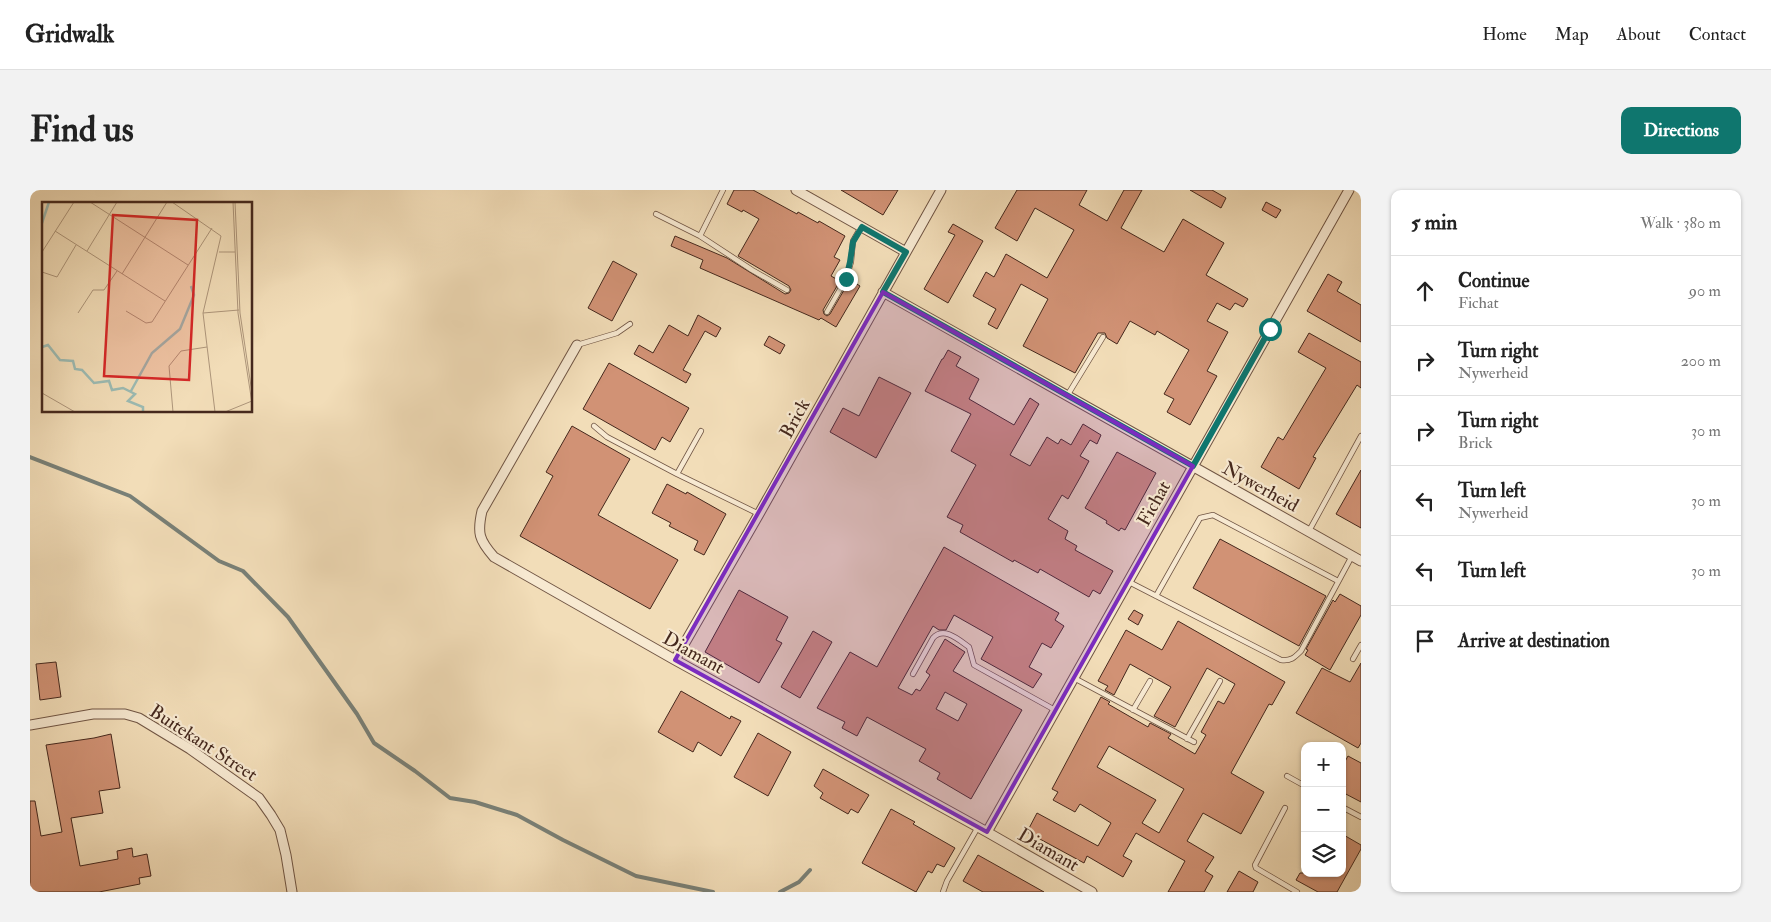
<!DOCTYPE html>
<html lang="en">
<head>
<meta charset="utf-8">
<style>
	:root { --surface:#fff; --page:#f2f2f2; --text:#222; --muted:#767676; --line:#e0e0e0; --accent:#0f766e }
	body { margin:0; font-family:"IM FELL Double Pica",serif; background:var(--page); color:var(--text) }
	.controls { position:absolute; right:15px; bottom:15px; display:grid; overflow:hidden; border-radius:10px; box-shadow:0 1px 4px #0004 }
	.controls button { width:45px; height:45px; display:grid; place-items:center; padding:0; border:0; border-bottom:1px solid var(--line); background:var(--surface); color:var(--text); font:25px sans-serif }
	.stop { position:absolute; width:15px; height:15px; margin:-11px; border:4px solid #0f766e; border-radius:50%; background:#fff }
	.stop.end { background:#0f766e; border-color:#fff; box-shadow:0 1px 5px #0008 }
	.list { margin:0; padding:0; list-style:none }
	h2 { display:flex; justify-content:space-between; align-items:center; height:65px; margin:0; padding:0 20px; font-size:21px }
	h2 small { font-size:16px; font-weight:400; color:var(--muted) }
	.list li { display:grid; grid-template-columns:32px 1fr auto; gap:15px; align-items:center; box-sizing:border-box; height:70px; padding:0 20px; border-top:1px solid var(--line) }
	.list b { display:block; font-size:19px; white-space:nowrap }
	.list p { margin:0; font-size:16px; white-space:nowrap; color:var(--muted) }
	.list em { font-size:16px; font-style:normal; color:var(--muted) }
	.icon { flex:none; width:28px; height:28px; fill:none; stroke:currentColor; stroke-width:2; stroke-linecap:round; stroke-linejoin:round }
	.map { position:relative; flex:none; width:1331px; height:702px; overflow:hidden; border-radius:10px }
	header { display:flex; align-items:center; gap:30px; box-sizing:border-box; height:70px; padding:0 25px; background:var(--surface); border-bottom:1px solid var(--line) }
	header strong { font-size:24px }
	nav { display:flex; gap:28px; margin-inline-start:auto; font-size:18px }
	.intro { display:flex; align-items:center; justify-content:space-between; box-sizing:border-box; height:120px; padding:0 30px }
	h1 { margin:0; font-size:35px }
	.button { padding:12px 22px; border-radius:10px; background:var(--accent); color:#fff; font-size:18px; font-weight:700 }
	main { display:flex; gap:30px; padding:0 30px }
	aside { flex:1; background:var(--surface); border-radius:10px; box-shadow:0 1px 4px #0004 }
	.map>svg:first-child { display:block }
	.lines { fill:none; stroke-linecap:round; stroke-linejoin:round }
	.stream { stroke:#798077; stroke-width:4 }
	.building { fill:#d19275; stroke:#45281d; fill-rule:evenodd }
	.service-casing { stroke:#705544; stroke-width:6 }
	.minor-casing { stroke:#705544; stroke-width:11 }
	.service { stroke:#f7e9d1; stroke-width:4.5 }
	.minor { stroke:#f7e9d1; stroke-width:9 }
	.route { stroke:#0f766e; stroke-width:6 }
	.marked { fill:#7b2cbf; fill-opacity:0.2; stroke:#7b2cbf; stroke-width:4; stroke-linejoin:round }
	.labels { text-anchor:middle; stroke-width:4.5; stroke-linejoin:round; paint-order:stroke }
	.street-label { font-size:19px; fill:#45281d; stroke:#f7e9d1 }
	.inset-river { fill:none; stroke:#9cbbb3; stroke-width:2.5 }
	.inset-road { fill:none; stroke:#ad957a; stroke-width:1 }
	.view { fill:#d62828; fill-opacity:0.15; stroke:#d62828; stroke-width:2.5 }
	.inset-edge { fill:none; stroke:#45281d; stroke-width:2.5 }
</style>
</head>
<body>
<header>
<strong>Gridwalk</strong>
<nav><a>Home</a><a>Map</a><a>About</a><a>Contact</a></nav>
</header>
<div class="intro"><h1>Find us</h1><a class="button">Directions</a></div>
<main>
<div class="map">
<svg width="1331" height="702" viewBox="0 0 1331 702">
	<rect width="100%" height="100%" fill="#f2ddb8"/>
	<filter id="stains"><feTurbulence type="fractalNoise" baseFrequency=".004" numOctaves="4"/><feColorMatrix values="0 0 0 0 .2 0 0 0 0 .09 0 0 0 0 .02 0 0 0 .5 -.17"/></filter>
	<radialGradient id="worn" r=".72"><stop offset=".6" stop-color="#630" stop-opacity="0"/><stop offset="1" stop-color="#630" stop-opacity=".3"/></radialGradient>
	<g class="lines">
		<path class="stream" d="M0,267L100,306L189,371L213,381L258,427L327,524L344,553L385,581L420,608L445,612L487,625L533,650L606,686L683,702
			M750,702L769,692L780,680"/>
	</g>
	<path class="building" d="M704,0H723L767,24L768,22L788,33L789,31L815,46L804,67L810,70L801,86L810,91L793,120L794,124L797,126L800,124L817,95L819,96L822,91L830,96L806,137L791,128L789,130L670,78L673,70L641,56L645,46L697,68L755,104L759,103L761,100L759,96L708,66L729,29L713,20L712,22L697,14Z
		M811,0H868L853,25Z
		M987,0H1057L1049,15L1077,31L1094,0H1112L1091,38L1134,62L1153,29L1194,53L1176,85L1218,109L1213,117L1205,113L1200,120L1187,113L1177,131L1198,142L1177,181L1187,186L1160,235L1137,222L1144,209L1134,204L1159,160L1127,141L1125,145L1100,131L1087,154L1077,148L1075,143H1068L1045,183L993,156L1018,109L991,94L967,139L958,134L966,119L943,106L956,82L964,87L976,64L1017,88L1044,40L1005,18L987,51L965,38Z
		M1160,0H1182L1196,8L1191,18Z
		M1236,12L1251,20L1246,28L1232,20Z
		M923,34L953,51L918,113L894,99L925,45L918,42Z
		M583,71L607,84L582,131L558,118Z
		M1298,84L1312,92L1307,101L1331,115V152L1277,121Z
		M668,125L691,138L686,147L675,141L653,180L661,184L656,193L604,164L609,155L623,163L639,135L658,146Z
		M1279,143L1331,172V198L1327,195L1283,267L1286,268L1269,299L1231,277L1248,247L1253,250L1296,178L1268,162Z
		M739,146L755,155L750,164L734,155Z
		M918,160L931,167L926,176L949,189L939,209L984,235L1000,208L1009,214L980,265L1000,276L1017,247L1028,254L1031,249L1041,255L1053,234L1071,245L1067,254L1060,250L1050,266L1059,271L1051,286L1038,309L1032,305L1018,329L1038,341L1035,349L1047,356L1045,360L1083,381L1070,404L1063,400L1059,407L1010,379L1008,383L984,370L983,372L930,342L933,335L917,327L946,275L921,261L941,224L895,201L912,169H913Z
		M579,173L659,218L640,252L632,247L625,260L553,219Z
		M849,187L881,203L846,268L800,242L813,218L829,226Z
		M542,236L600,269L568,325L648,370L620,419L490,346L523,286L516,282Z
		M1087,262L1126,283L1095,340L1091,338L1089,341L1076,333L1077,331L1055,318Z
		M1331,280V338L1306,324Z
		M637,294L656,304L657,302L696,324L674,365L664,360L668,351L639,336L641,333L622,323Z
		M1190,349L1296,406L1269,456L1163,398Z
		M914,357L1029,423L1025,430L1034,436L1021,458L1012,453L999,477L1012,484L1003,498L951,469L963,447L924,425L916,440H909L903,436L868,498L882,505L886,499L890,501L900,485L896,482L915,449L935,462L923,481L992,520L941,609L907,589L910,583L889,571L896,559L837,527L827,546L812,538L815,532L787,518L820,462L847,477ZM915,502L937,514L928,531L906,519Z
		M709,400L758,427L746,450L752,453L729,493L675,462Z
		M1310,404L1331,416V425L1300,480L1275,465L1278,460L1276,459L1303,410L1305,412Z
		M1104,420L1113,425L1108,435L1098,429Z
		M1148,431L1255,492L1242,515L1239,514L1201,583L1234,602L1211,644L1173,623L1157,651L1184,667L1175,681L1183,686L1174,702H1138L1155,671L1106,643L1093,666L1102,671L1093,687L1057,666L1054,673L997,642L1007,623L1068,656L1081,633L1050,614L1045,622L1023,610L1028,602L1022,599L1071,507L1080,512L1078,514L1118,537L1120,533L1141,544L1138,548L1165,564L1176,545L1171,542L1188,511L1194,514L1205,494L1177,478L1145,537L1124,526L1141,497L1100,474L1084,505L1075,500L1078,496L1068,491L1096,440L1132,460ZM1079,556L1154,599L1129,643L1112,633L1126,610L1067,577Z
		M783,441L802,452L770,508L751,497Z
		M26,472L31,507L10,510L6,474Z
		M1331,473V553L1328,558L1266,523L1292,478L1320,492Z
		M651,501L700,529L701,526L711,531L691,566L668,552L663,562L628,542Z
		M728,543L761,562L738,606L704,587Z
		M81,544L90,598L69,601L73,623L41,628L50,676L88,669L87,661L102,658L103,667L117,664L121,686L109,688L110,694L69,702H0V611H5L11,646L32,642L16,555L64,548Z
		M1318,566L1331,573V612L1312,602V577Z
		M793,579L839,605L828,623L821,619L818,624L790,608L793,603L784,596Z
		M861,619L885,632L883,634L925,658L914,677L907,674L902,683L898,681L886,702L832,673Z
		M1312,644L1331,655V659L1307,702H1288L1266,690L1270,683H1312Z
		M948,665L1014,702H953L933,691Z
		M1209,681L1228,692L1223,702H1197Z"/>
	<g class="lines">
		<g class="service-casing">
			<path id="service" d="M626,24L670,46L722,80L757,100
				M670,46L693,0
				M797,122L816,89L821,72L823,51L831,37
				M547,155L587,143L600,134
				M1037,206L1073,147
				M564,236L577,247L647,284L729,324
				M647,284L671,241
				M1279,341L1331,246
				M1099,392L1251,470C1261,471 1264,468 1271,461L1322,366
				M1126,406L1170,328L1183,325L1308,391
				M1323,469L1331,455
				M883,484L903,448C914,436 929,450 939,457L944,475L1025,520
				M1044,488L1164,552
				M1103,520L1120,491
				M1157,549L1190,491
				M1257,586L1275,596
				M1312,617L1331,627
				M1255,618L1225,675L1226,678L1267,702
				M913,702L917,691L948,637"/>
		</g>
		<g class="minor-casing">
			<path id="minor" d="M766,0L876,62
				M853,102L1331,371
				M547,155L452,321C447,343 449,350 464,367L645,470L957,642L1062,702
				M645,470L729,324L911,0
				M0,535L63,524H95L109,528L160,559L229,608L241,625L250,640L256,665L262,702
				M957,642L1319,0"/>
		</g>
		<use href="#service" class="service"/>
		<use href="#minor" class="minor"/>
	</g>
	<g class="lines">
		<path class="route" d="M816,89L820,72L823,52L832,37L876,62L853,102L1163,276L1240,139"/>
	</g>
	<path class="marked" d="M853,102L1163,276L957,642L645,470Z"/>
	<g class="labels">
		<g class="street-label">
			<text transform="translate(764 228) rotate(-61)" y="7">Brick</text>
			<text transform="translate(1231 296) rotate(29)" y="7">Nywerheid</text>
			<text transform="translate(1123 313) rotate(-61)" y="7">Fichat</text>
			<text transform="translate(664 462) rotate(29)" y="7">Diamant</text>
			<text transform="translate(174 552) rotate(33)" y="7">Buitekant Street</text>
			<text transform="translate(1019 659) rotate(30)" y="7">Diamant</text>
		</g>
	</g>
	<g transform="translate(12 12)">
		<rect width="210" height="210" fill="#f2ddb8"/>
		<path class="inset-river" d="M0,21L7,0M0,145L6,143L18,158L31,159L33,167L40,168L52,181L67,179L70,188L81,186L93,192L86,199L101,205V210M89,189L110,151L138,127L152,93L149,84"/>
		<path class="inset-road" d="M48,0L146,63M130,0L179,34L161,111L173,210M191,0L196,111L210,201M193,0L198,111L210,191M13,29L123,99M45,49L75,0M0,50L32,0M177,50H193M0,70L15,75L34,43M80,72L125,0M84,109L104,121L110,120L170,26M36,111L51,88H62L75,69M161,111L197,108M0,191L33,210M131,210L127,164L139,149L165,145M183,210L210,199"/>
		<path class="view" d="M71,13L155,18L147,178L62,174Z"/>
		<rect width="210" height="210" class="inset-edge"/>
	</g>
	<rect width="100%" height="100%" filter="url(#stains)"/>
	<rect width="100%" height="100%" fill="url(#worn)"/>
</svg>
<div class="controls">
<button>+</button>
<button>−</button>
<button><svg class="icon" aria-label="layers" viewBox="0 0 24 24"><path d="M12 4l9 5-9 5-9-5zM3 14l9 5 9-5"/></svg></button>
</div>
<div class="stop" style="left:1240px;top:139px"></div>
<div class="stop end" style="left:816px;top:89px"></div>
</div>
<aside>
<h2>5 min<small>Walk · 380 m</small></h2>
<ul class="list">
<li><svg class="icon" aria-label="ahead" viewBox="0 0 24 24"><path d="M12 20V5M6 11l6-6 6 6"/></svg><div><b>Continue</b><p>Fichat</p></div><em>90 m</em></li>
<li><svg class="icon" aria-label="right" viewBox="0 0 24 24"><path d="M7 20v-9h11M14 6l5 5-5 5"/></svg><div><b>Turn right</b><p>Nywerheid</p></div><em>200 m</em></li>
<li><svg class="icon" aria-label="right" viewBox="0 0 24 24"><path d="M7 20v-9h11M14 6l5 5-5 5"/></svg><div><b>Turn right</b><p>Brick</p></div><em>30 m</em></li>
<li><svg class="icon" aria-label="left" viewBox="0 0 24 24"><path d="M17 20v-9H6M10 6l-5 5 5 5"/></svg><div><b>Turn left</b><p>Nywerheid</p></div><em>30 m</em></li>
<li><svg class="icon" aria-label="left" viewBox="0 0 24 24"><path d="M17 20v-9H6M10 6l-5 5 5 5"/></svg><div><b>Turn left</b></div><em>30 m</em></li>
<li><svg class="icon" aria-label="arrive" viewBox="0 0 24 24"><path d="M6 21V4h12l-3 4 3 4H6"/></svg><div><b>Arrive at destination</b></div></li>
</ul>
</aside>
</main>
</body>
</html>
